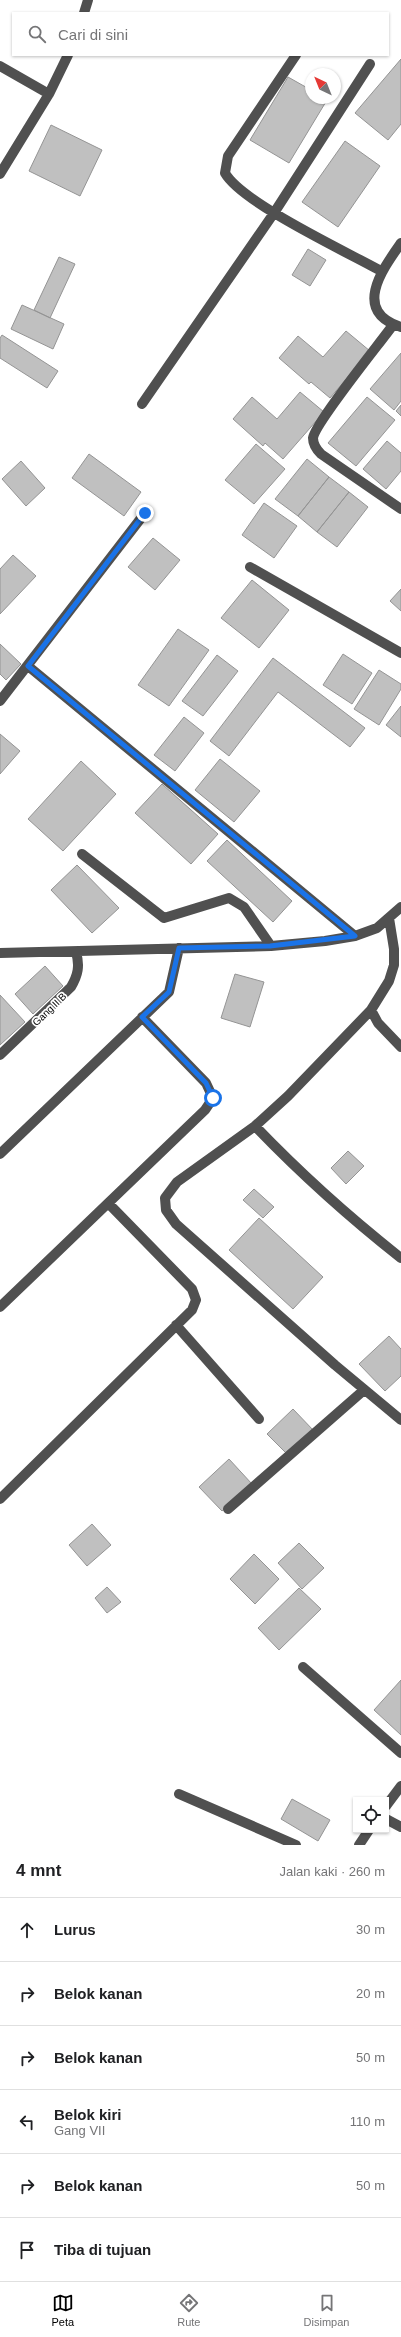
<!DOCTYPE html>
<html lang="id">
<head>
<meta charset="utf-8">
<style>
	:root { --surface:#fff; --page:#f6f6f6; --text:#202124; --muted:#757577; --line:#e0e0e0; --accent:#000 }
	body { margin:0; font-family:Arial,sans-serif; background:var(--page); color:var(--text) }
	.controls { position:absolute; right:12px; bottom:12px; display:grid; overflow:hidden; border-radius:0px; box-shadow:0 1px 3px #0004 }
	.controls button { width:36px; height:36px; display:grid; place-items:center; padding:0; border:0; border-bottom:1px solid var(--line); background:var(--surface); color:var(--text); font:20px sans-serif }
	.compass { position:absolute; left:305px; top:68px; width:36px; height:36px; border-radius:50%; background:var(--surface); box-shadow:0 1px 3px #0004; rotate:317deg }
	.stop { position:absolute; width:12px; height:12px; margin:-9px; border:3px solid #1a73e8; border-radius:50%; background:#fff }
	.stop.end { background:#1a73e8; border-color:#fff; box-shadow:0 1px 4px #0008 }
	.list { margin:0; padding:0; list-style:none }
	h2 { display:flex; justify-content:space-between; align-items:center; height:52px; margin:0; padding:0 16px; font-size:17px }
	h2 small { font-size:13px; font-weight:400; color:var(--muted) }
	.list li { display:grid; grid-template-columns:26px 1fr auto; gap:12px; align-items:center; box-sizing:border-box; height:64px; padding:0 16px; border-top:1px solid var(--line) }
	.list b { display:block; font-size:15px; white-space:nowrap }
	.list p { margin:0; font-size:13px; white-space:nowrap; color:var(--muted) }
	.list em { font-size:13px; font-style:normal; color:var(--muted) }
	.icon { flex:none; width:22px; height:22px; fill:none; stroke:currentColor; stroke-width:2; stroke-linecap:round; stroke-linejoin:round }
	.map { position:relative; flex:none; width:401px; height:1845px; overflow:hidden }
	.search { position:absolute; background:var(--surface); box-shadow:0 1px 3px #0004; left:12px; right:12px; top:12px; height:44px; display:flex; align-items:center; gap:10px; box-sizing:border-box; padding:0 14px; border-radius:0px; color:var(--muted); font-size:15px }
	.sheet { height:436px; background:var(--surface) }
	nav { display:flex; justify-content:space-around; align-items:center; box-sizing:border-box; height:56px; border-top:1px solid var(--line); background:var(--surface); font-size:11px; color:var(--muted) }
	nav a { display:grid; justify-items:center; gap:2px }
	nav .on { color:var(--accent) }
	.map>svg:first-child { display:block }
	.building { fill:#c0c0c0; stroke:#949494 }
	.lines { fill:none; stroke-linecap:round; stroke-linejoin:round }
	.minor { stroke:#505050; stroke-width:10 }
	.route { stroke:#1a73e8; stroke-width:5 }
	.labels { text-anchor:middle; stroke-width:3.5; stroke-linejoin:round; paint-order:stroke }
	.street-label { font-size:10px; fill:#000; stroke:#fff }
</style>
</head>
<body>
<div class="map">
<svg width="401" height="1845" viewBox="0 0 401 1845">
	<rect width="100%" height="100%" fill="#fff"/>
	<path class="building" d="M401,59V124L388,140L355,113Z
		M288,77L311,90V98L327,100L289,163L250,140Z
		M51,125L102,150L80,196L29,171Z
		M345,141L380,166L338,227L302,202Z
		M308,249L326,260L310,286L292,275Z
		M59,257L75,264L50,318L34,310Z
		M22,305L64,324L53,349L11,329Z
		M346,331L370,351L330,398L311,382L309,384L279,358L298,336L323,357Z
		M2,335L58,371L47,388L0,358V338Z
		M401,353V401L394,410L370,389Z
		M300,392L324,412L283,459L265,443L263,446L233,419L252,397L277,419Z
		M367,397L395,420L356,466L328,443Z
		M401,405V416L396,411Z
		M387,441L401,453V471L386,489L363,469Z
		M256,444L285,469L254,504L225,480Z
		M89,454L141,492L124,516L72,478Z
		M307,459L329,477L298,516L275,499Z
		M21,461L45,488L26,506L2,479Z
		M329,477L349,492L317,532L298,516Z
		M349,492L368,507L337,547L317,532Z
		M264,503L297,526L274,558L242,535Z
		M153,538L180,560L155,590L128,567Z
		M13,555L36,576L0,614V569Z
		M252,580L289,610L259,648L221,618Z
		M401,589V611L390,601Z
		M178,629L209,650L169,706L138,685Z
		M0,644L21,664L6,680L0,674Z
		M343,654L372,673L352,704L323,685Z
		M217,655L238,671L203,716L182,701Z
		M273,658L365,728L350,747L278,692L229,756L210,741Z
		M379,670L401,684V689L379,725L354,709Z
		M401,706V737L386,725Z
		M184,717L204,733L175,771L154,755Z
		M0,734L20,751L0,774Z
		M220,759L260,791L234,822L195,790Z
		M81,761L116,794L63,851L28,819Z
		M162,784L218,834L191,864L135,813Z
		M227,840L292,901L273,922L207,861Z
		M77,865L119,908L92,933L51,890Z
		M45,966L63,986L33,1014L15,994Z
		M235,974L264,982L250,1027L221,1018Z
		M0,995L25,1022L0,1045Z
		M348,1151L364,1166L346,1184L331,1168Z
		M254,1189L274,1207L263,1218L243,1200Z
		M259,1218L323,1277L293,1309L229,1250Z
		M389,1336L401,1349V1376L385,1391L359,1364Z
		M293,1409L314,1431L288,1455L267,1434Z
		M229,1459L252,1484L222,1511L199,1487Z
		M92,1524L111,1545L87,1566L69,1545Z
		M299,1543L324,1568L302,1589L278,1563Z
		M254,1554L279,1579L255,1604L230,1579Z
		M107,1587L121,1602L107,1613L95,1598Z
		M299,1588L321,1609L279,1650L258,1628Z
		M401,1680V1735L374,1710Z
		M292,1799L330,1820L318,1841L281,1819Z"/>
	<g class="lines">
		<path class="minor" d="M84,13L88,0
			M296,55L228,156L225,173C242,203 347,252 381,271
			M0,66L49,94
			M0,174L49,94L68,55
			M401,243C382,270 352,311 401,327
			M393,325C380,343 315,423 313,438C313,445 317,450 321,454L401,509
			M142,404L274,213L370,64
			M250,567L401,653
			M28,666L355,936
			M0,701L145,513
			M82,854L164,918L229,898L244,907L271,946
			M389,918L394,949V965L389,981L371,1010L288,1096L255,1126L177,1182L165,1198L166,1210L176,1224L335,1365L401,1420
			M0,953L271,946L325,941L355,936L377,928L401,907
			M371,1010L378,1023L401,1047
			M0,1055L71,987C78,975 80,966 76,952
			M255,1126C301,1174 349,1217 401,1258
			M0,1154L169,992L179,948
			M0,1307L205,1110L213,1098L206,1083L142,1017
			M176,1325L259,1419
			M0,1499L192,1310L196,1300L192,1289L109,1204
			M228,1509L364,1390
			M303,1667L401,1753
			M179,1794L296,1845
			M386,1806L401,1786
			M386,1819L401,1827
			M359,1845L369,1830"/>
	</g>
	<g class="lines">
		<path class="route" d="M145,513L28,666L355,936L270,946L179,948L169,992L142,1017L206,1083L213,1098"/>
	</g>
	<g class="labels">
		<g class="street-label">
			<text transform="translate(49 1009) rotate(-44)" y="4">Gang II B</text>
		</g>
	</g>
</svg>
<div class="controls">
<button><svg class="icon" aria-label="locate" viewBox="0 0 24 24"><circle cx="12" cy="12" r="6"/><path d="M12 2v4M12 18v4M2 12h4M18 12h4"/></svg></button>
</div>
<svg class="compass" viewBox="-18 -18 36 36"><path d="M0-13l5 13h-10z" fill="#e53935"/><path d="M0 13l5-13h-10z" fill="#757577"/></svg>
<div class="stop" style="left:213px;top:1098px"></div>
<div class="stop end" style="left:145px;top:513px"></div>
<div class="search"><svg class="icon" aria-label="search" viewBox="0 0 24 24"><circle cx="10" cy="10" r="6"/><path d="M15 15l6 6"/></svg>Cari di sini</div>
</div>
<section class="sheet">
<h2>4 mnt<small>Jalan kaki · 260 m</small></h2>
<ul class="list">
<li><svg class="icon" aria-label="ahead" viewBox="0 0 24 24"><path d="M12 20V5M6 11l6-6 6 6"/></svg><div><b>Lurus</b></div><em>30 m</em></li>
<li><svg class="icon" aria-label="right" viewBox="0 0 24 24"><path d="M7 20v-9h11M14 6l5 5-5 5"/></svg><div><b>Belok kanan</b></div><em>20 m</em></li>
<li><svg class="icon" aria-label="right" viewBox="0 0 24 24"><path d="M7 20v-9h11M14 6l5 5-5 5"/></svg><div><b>Belok kanan</b></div><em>50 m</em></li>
<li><svg class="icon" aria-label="left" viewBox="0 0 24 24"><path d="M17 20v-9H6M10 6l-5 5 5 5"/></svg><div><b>Belok kiri</b><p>Gang VII</p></div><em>110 m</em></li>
<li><svg class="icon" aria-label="right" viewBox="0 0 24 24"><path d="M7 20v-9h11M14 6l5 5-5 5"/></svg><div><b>Belok kanan</b></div><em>50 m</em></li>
<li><svg class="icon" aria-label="arrive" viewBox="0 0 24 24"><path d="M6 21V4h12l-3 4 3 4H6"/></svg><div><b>Tiba di tujuan</b></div></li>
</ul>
</section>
<nav>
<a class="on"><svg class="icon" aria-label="map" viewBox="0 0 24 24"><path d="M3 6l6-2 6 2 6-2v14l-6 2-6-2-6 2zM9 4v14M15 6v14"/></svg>Peta</a>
<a><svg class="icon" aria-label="directions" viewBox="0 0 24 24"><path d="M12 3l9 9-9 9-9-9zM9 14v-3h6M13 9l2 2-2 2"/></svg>Rute</a>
<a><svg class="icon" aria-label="saved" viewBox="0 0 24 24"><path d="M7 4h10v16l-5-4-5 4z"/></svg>Disimpan</a>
</nav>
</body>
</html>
